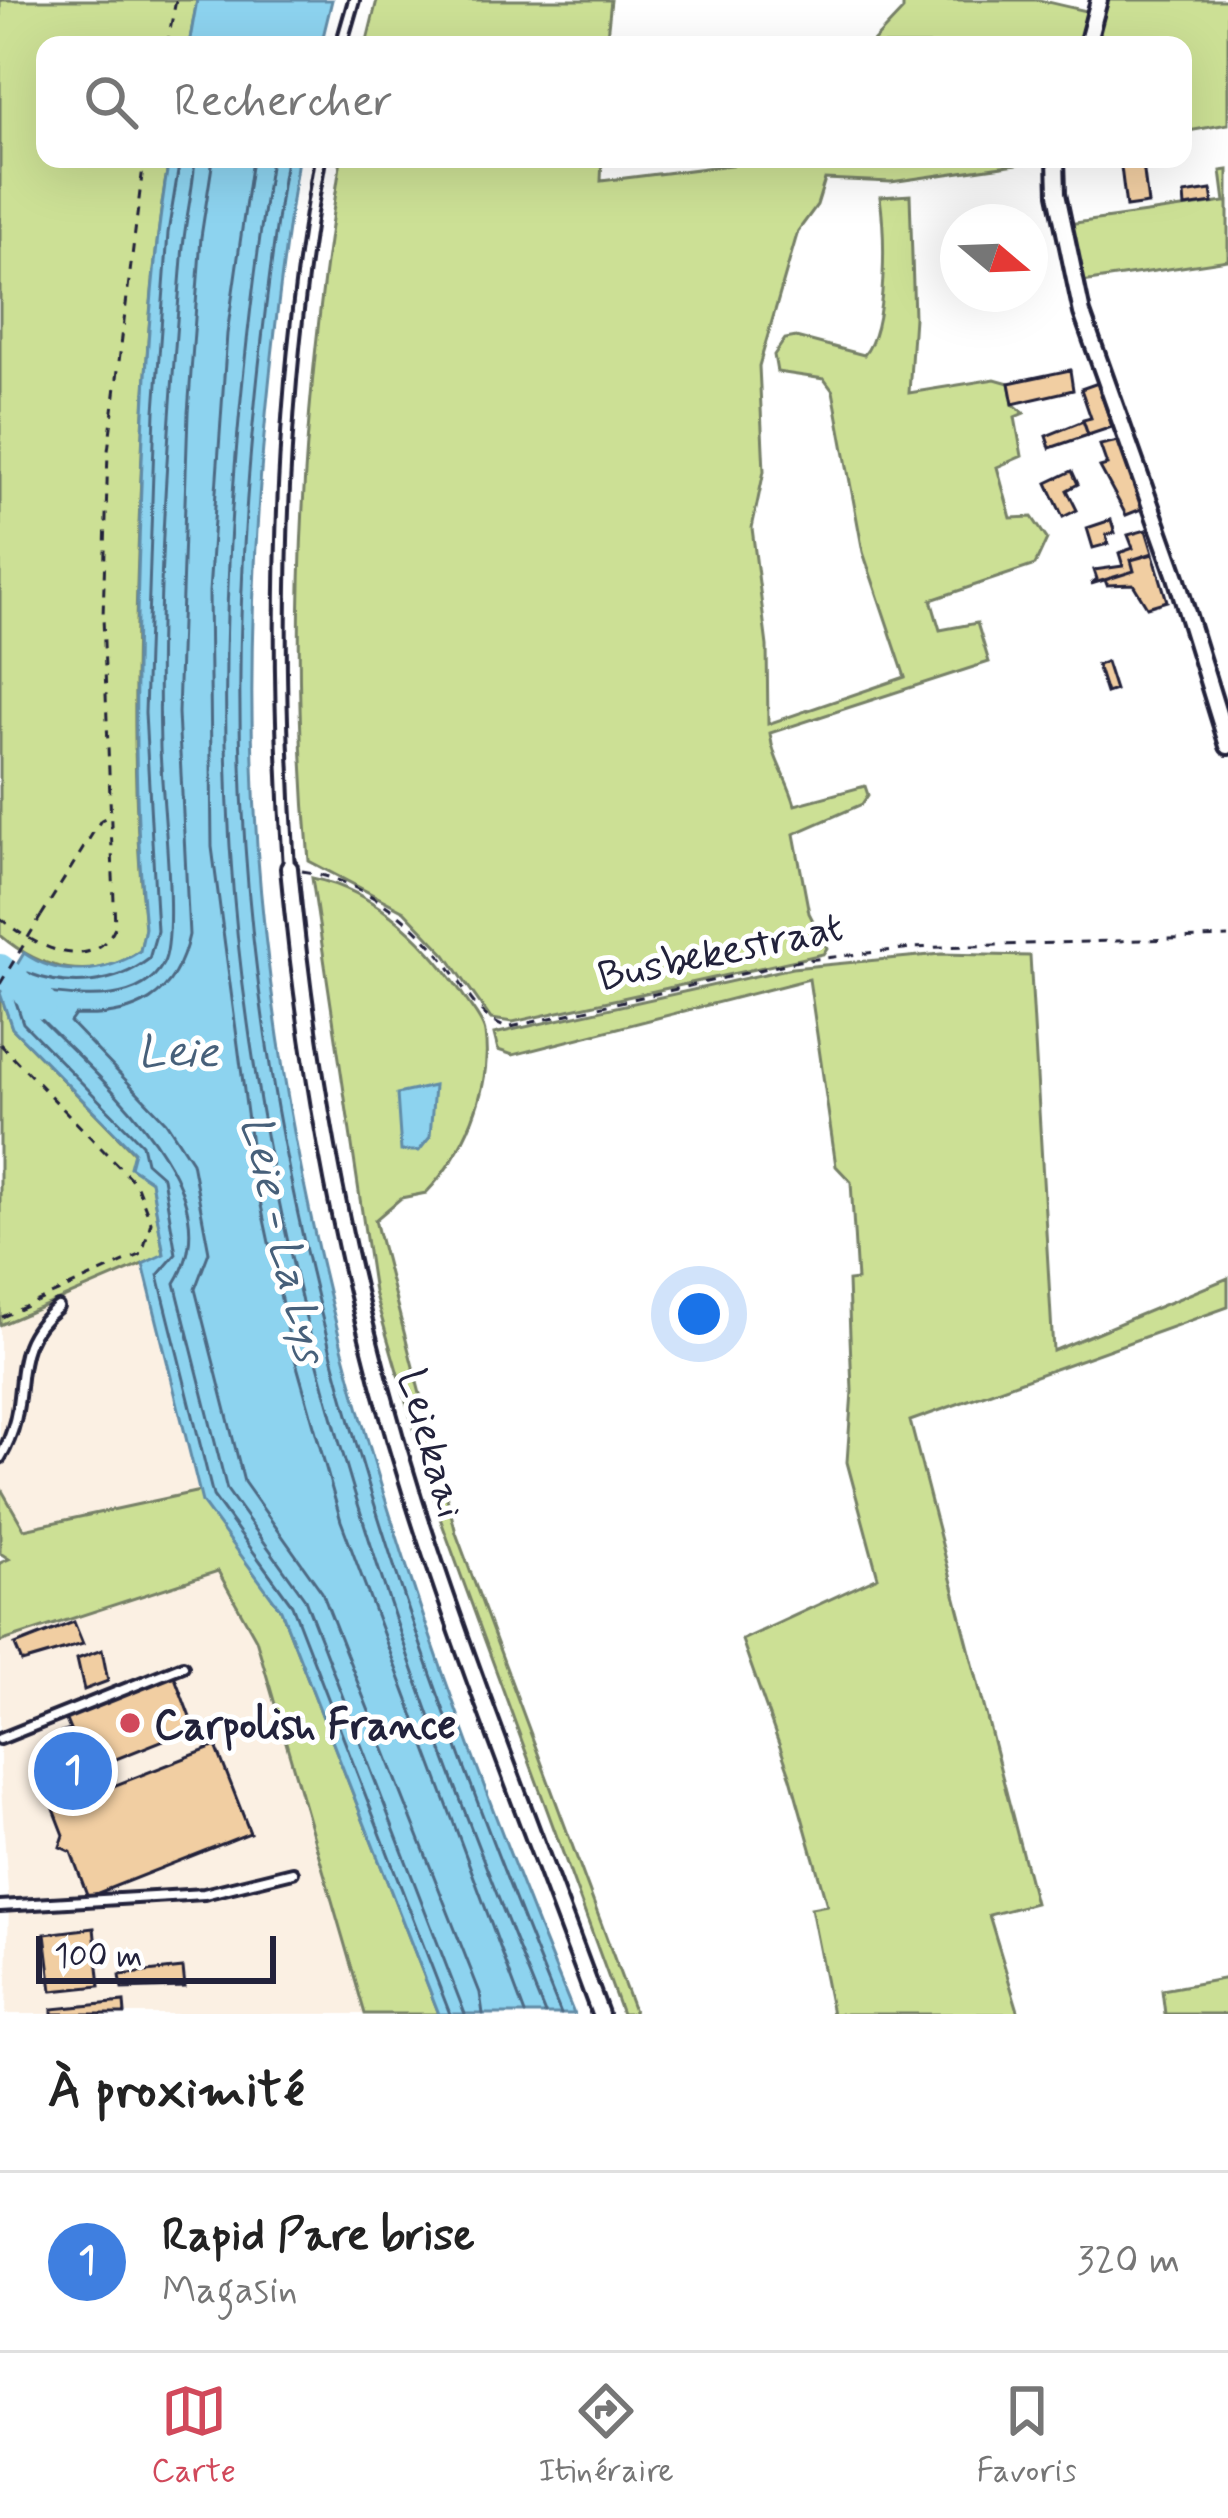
<!DOCTYPE html>
<html lang="fr">
<head>
<meta charset="utf-8">
<style>
	:root { --surface:#fff; --page:#f6f6f6; --text:#222; --muted:#767676; --line:#e0e0e0; --accent:#d1495b }
	body { margin:0; font-family:Mynerve,sans-serif; background:var(--page); color:var(--text) }
	.compass { position:absolute; left:940px; top:204px; width:108px; height:108px; border-radius:50%; background:var(--surface); box-shadow:0 12px 48px #0002; rotate:109deg }
	.scale { position:absolute; left:36px; bottom:30px; width:240px; box-sizing:border-box; padding-left:12px; border:6px solid #22223b; border-top:0; font-size:33px; line-height:42px; white-space:nowrap; color:#22223b; -webkit-text-stroke:9px #fff; paint-order:stroke }
	.you { position:absolute; left:699px; top:1314px; width:42px; height:42px; margin:-30px; border:9px solid #fff; border-radius:50%; background:#1a73e8; box-shadow:0 0 0 18px #1a73e833 }
	.badge { display:grid; place-items:center; width:78px; height:78px; border-radius:50%; background:var(--accent); color:#fff; font-size:39px; font-weight:700 }
	.pin { position:absolute; translate:-50% -50%; border:6px solid #fff; box-shadow:0 3px 12px #0006 }
	.list { margin:0; padding:0; list-style:none }
	h2 { display:flex; justify-content:space-between; align-items:center; height:156px; margin:0; padding:0 48px; font-size:51px }
	h2 small { font-size:39px; font-weight:400; color:var(--muted) }
	.list li { display:grid; grid-template-columns:78px 1fr auto; gap:36px; align-items:center; box-sizing:border-box; height:180px; padding:0 48px; border-top:3px solid var(--line) }
	.list b { display:block; font-size:45px; white-space:nowrap }
	.list p { margin:0; font-size:39px; white-space:nowrap; color:var(--muted) }
	.list em { font-size:39px; font-style:normal; color:var(--muted) }
	.icon { flex:none; width:66px; height:66px; fill:none; stroke:currentColor; stroke-width:2; stroke-linecap:round; stroke-linejoin:round }
	.map { position:relative; flex:none; width:1228px; height:2014px; overflow:hidden }
	.search { position:absolute; background:var(--surface); box-shadow:0 12px 48px #0002; left:36px; right:36px; top:36px; height:132px; display:flex; align-items:center; gap:30px; box-sizing:border-box; padding:0 42px; border-radius:24px; color:var(--muted); font-size:45px }
	.sheet { height:336px; background:var(--surface) }
	nav { display:flex; justify-content:space-around; align-items:center; box-sizing:border-box; height:168px; border-top:3px solid var(--line); background:var(--surface); font-size:33px; color:var(--muted) }
	nav a { display:grid; justify-items:center; gap:6px }
	nav .on { color:var(--accent) }
	.map>svg:first-child { display:block }
	.built { fill:#fbf0e3 }
	.green { fill:#cce095; stroke:#778168; stroke-width:3 }
	.water { fill:#8dd3ef; stroke:#628ca7; stroke-width:3 }
	.lines { fill:none; stroke-linecap:round; stroke-linejoin:round }
	.shore { stroke:#4d6983; stroke-width:3 }
	.river { stroke:#8dd3ef; stroke-width:30 }
	.building { fill:#f1cea2; stroke:#22223b; stroke-width:3 }
	.lane-casing { stroke:#22223b; stroke-width:16 }
	.street-casing { stroke:#22223b; stroke-width:22 }
	.path { stroke:#22223b; stroke-width:3; stroke-dasharray:9 9; stroke-linecap:butt }
	.lane { stroke:#fff; stroke-width:8 }
	.street { stroke:#fff; stroke-width:14 }
	.path-bridge { stroke:#22223b; stroke-width:3; stroke-dasharray:9 9; stroke-linecap:butt }
	.poi-dot { fill:#d1495b; stroke:#fff; stroke-width:4.5 }
	.labels { text-anchor:middle; stroke-width:10; stroke-linejoin:round; paint-order:stroke }
	.street-label { font-size:42px; fill:#22223b; stroke:#fff }
	.poi-label { font-size:42px; font-weight:bold; fill:#22223b; stroke:#fff; text-anchor:start }
	.water-label { font-size:45px; font-style:italic; fill:#47607a; stroke:#fff }
</style>
</head>
<body>
<div class="map">
<svg width="1228" height="2014" viewBox="0 0 1228 2014">
	<rect width="100%" height="100%" fill="#fff"/>
	<filter id="ink" filterUnits="userSpaceOnUse"><feTurbulence type="fractalNoise" baseFrequency=".00833" numOctaves="2"/><feDisplacementMap in="SourceGraphic" scale="24" xChannelSelector="R" yChannelSelector="G"/><feConvolveMatrix kernelMatrix="1 2 1 2 8 2 1 2 1" color-interpolation-filters="sRGB"/></filter>
	<g filter="url(#ink)">
		<path class="built" d="M143,1264L200,1491L24,1529L0,1487V1325Z
			M217,1571L256,1639L365,2014H6L9,1906L0,1771V1642Z"/>
		<path class="green" d="M0,0H197L189,45H45V159H169C148,280 144,402 139,524C134,660 131,792 145,928L140,951C92,983 42,971 0,935Z
			M377,0H611L606,45H366Z
			M903,0H1039L1091,12L1082,45H870L903,10Z
			M1105,0H1228V124L1183,132V45H1092Z
			M341,159H602L601,181L778,159H1051L891,182L825,179L817,205L798,231L759,366L764,471L752,528L767,646L768,724L905,677L863,552L833,391L824,379L777,372L774,355L785,339L796,337L864,355C888,327 885,233 880,197L910,195L914,317L909,393L995,379L1009,383L1013,404L1024,413L1015,417L1022,456L997,467L1011,518L1032,517L1047,539L1035,565L931,600L940,630L977,623L989,662L770,733C773,761 788,779 795,805L865,786L868,795L862,804L794,834L809,913L827,948L823,954L513,1022L491,1019L446,955L404,911L309,861C287,624 304,393 341,159Z
			M1228,170V260L1082,282L1068,224L1225,202L1221,171Z
			M312,878C378,891 432,947 467,1001C473,1010 484,1023 485,1033C493,1089 463,1154 426,1193L401,1198L375,1220L456,1533L635,2014H622L440,1518L374,1292Z
			M941,954L1030,956L1053,1351L1228,1278V1307L910,1421L1035,1903L989,1915L1019,2014H832L811,1908L827,1905L791,1778L742,1640L878,1577L847,1462L852,1391L848,1281L857,1280L851,1182L836,1166L809,979L513,1055L498,1050L494,1034L792,968Z
			M0,993L12,1028L134,1153L131,1167L151,1180L164,1255L0,1325Z
			M0,1487L24,1529L200,1491L281,1610L439,2014H365L256,1639L218,1571L0,1642V1563L9,1559L0,1553Z
			M1228,1978V2014H1165L1162,1990Z"/>
		<path class="water" d="M197,0H332L321,45H189Z
			M169,159H298C264,385 241,617 257,846C286,1258 419,1635 574,2014H439L281,1610L202,1502L143,1264L164,1254L151,1181L130,1167L134,1152L12,1028L0,993L24,953C59,978 105,974 140,951L145,928C132,789 135,654 140,515C144,396 149,277 169,159Z
			M434,1086L430,1137L419,1151H401L397,1094Z"/>
		<g class="lines">
			<path class="shore" d="M180,159L168,233L155,411L145,713L157,931L149,959C115,985 69,989 28,973L14,996L23,1023L142,1144L146,1162L163,1177L176,1254L158,1275L213,1496L292,1605L450,2014
				M195,159C193,192 184,225 182,258C169,420 156,585 160,748C161,790 179,937 163,964C139,1007 77,996 37,992L32,999L37,1015C98,1078 235,1188 175,1283L227,1490L305,1599L465,2014
				M213,159L201,237L188,413L178,713L189,935C176,997 136,1018 75,1015L70,1022L166,1122L192,1162L209,1252L195,1289L244,1482L322,1592L480,1993L483,2014
				M252,159L227,334L209,592L212,847L256,1182L290,1341L341,1521L525,2014
				M271,159C237,385 216,617 230,846C255,1253 392,1640 545,2014
				M286,159C252,385 229,617 245,846C272,1254 408,1638 561,2014"/>
			<path class="river" d="M0,969L42,1004"/>
		</g>
		<path class="building" d="M1137,161L1143,164L1148,204L1126,207L1121,167Z
			M1211,190L1213,203L1185,207L1184,194Z
			M1070,370L1073,390L1013,404L1009,383Z
			M1098,383L1112,427L1088,435L1083,420L1091,418L1081,389Z
			M1083,421L1088,435L1050,448L1046,436Z
			M1118,441L1144,508L1126,515L1100,467L1107,465L1100,445Z
			M1072,471L1078,484L1067,490L1077,510L1063,517L1047,483Z
			M1111,520L1115,533L1106,535L1108,544L1093,548L1087,528Z
			M1146,530L1153,553L1131,560L1134,571L1091,584L1097,579L1094,570L1123,566L1119,553L1133,548L1128,535Z
			M1153,554L1167,601L1147,607L1133,584L1107,585L1105,580L1134,571L1131,560Z
			M1106,662L1115,690L1106,693L1097,665Z
			M74,1622L83,1644L22,1662L15,1645Z
			M102,1650L108,1681L84,1690L77,1659Z
			M174,1675L194,1728L86,1771L82,1759L73,1762L61,1733L70,1730L65,1718Z
			M216,1746L250,1833L88,1897L71,1852L60,1847L64,1835L54,1809Z
			M94,1928L100,1986L52,1991L45,1934Z
			M183,1968L185,1987L122,1989L120,1975Z
			M124,2002L125,2014H52V2009Z"/>
		<g class="lines">
			<g class="lane-casing">
				<path id="lane" d="M341,45L354,0
					M289,868C273,632 278,393 320,159
					M0,1458C37,1394 0,1353 58,1307
					M0,1739L183,1666
					M0,1906L204,1894L293,1872"/>
			</g>
			<g class="street-casing">
				<path id="street" d="M1087,45L1099,0
					M1056,159L1057,194L1082,313L1176,577L1228,746
					M289,868C309,1083 349,1295 414,1501C469,1674 538,1844 600,2014"/>
			</g>
			<path class="path" d="M167,45L176,0
				M302,871C358,879 410,917 444,960C465,986 475,1017 507,1028L798,961L912,948L1228,937
				M41,916L101,820L110,816
				M0,918C32,945 92,977 115,927L103,617L108,451L144,159
				M0,1044L136,1184L151,1222L142,1254L0,1318"/>
			<use href="#lane" class="lane"/>
			<use href="#street" class="street"/>
			<path class="path-bridge" d="M0,984L41,916"/>
		</g>
	</g>
	<circle class="poi-dot" cx="130" cy="1723" r="12"/>
	<g class="labels">
		<g class="street-label">
			<text transform="translate(720 950) rotate(-12)" y="15">Busbekestraat</text>
			<text transform="translate(433 1443) rotate(74)" y="15">Leiekaai</text>
		</g>
		<g class="poi-label">
			<text x="154" y="1738">Carpolish France</text>
		</g>
		<g class="water-label">
			<text x="178" y="1066">Leie</text>
			<text transform="translate(285 1238) rotate(77)" y="16">Leie - La Lys</text>
		</g>
	</g>
</svg>
<svg class="compass" viewBox="-18 -18 36 36"><path d="M0-13l5 13h-10z" fill="#e53935"/><path d="M0 13l5-13h-10z" fill="#767676"/></svg>
<div class="scale">100 m</div>
<div class="you"></div>
<div class="pin badge" style="left:73px;top:1771px;background:#3f7fe0">1</div>
<div class="search"><svg class="icon" aria-label="search" viewBox="0 0 24 24"><circle cx="10" cy="10" r="6"/><path d="M15 15l6 6"/></svg>Rechercher</div>
</div>
<section class="sheet">
<h2>À proximité<small></small></h2>
<ul class="list">
<li><span class="badge" style="background:#3f7fe0">1</span><div><b>Rapid Pare brise</b><p>Magasin</p></div><em>320 m</em></li>
</ul>
</section>
<nav>
<a class="on"><svg class="icon" aria-label="map" viewBox="0 0 24 24"><path d="M3 6l6-2 6 2 6-2v14l-6 2-6-2-6 2zM9 4v14M15 6v14"/></svg>Carte</a>
<a><svg class="icon" aria-label="directions" viewBox="0 0 24 24"><path d="M12 3l9 9-9 9-9-9zM9 14v-3h6M13 9l2 2-2 2"/></svg>Itinéraire</a>
<a><svg class="icon" aria-label="saved" viewBox="0 0 24 24"><path d="M7 4h10v16l-5-4-5 4z"/></svg>Favoris</a>
</nav>
</body>
</html>
